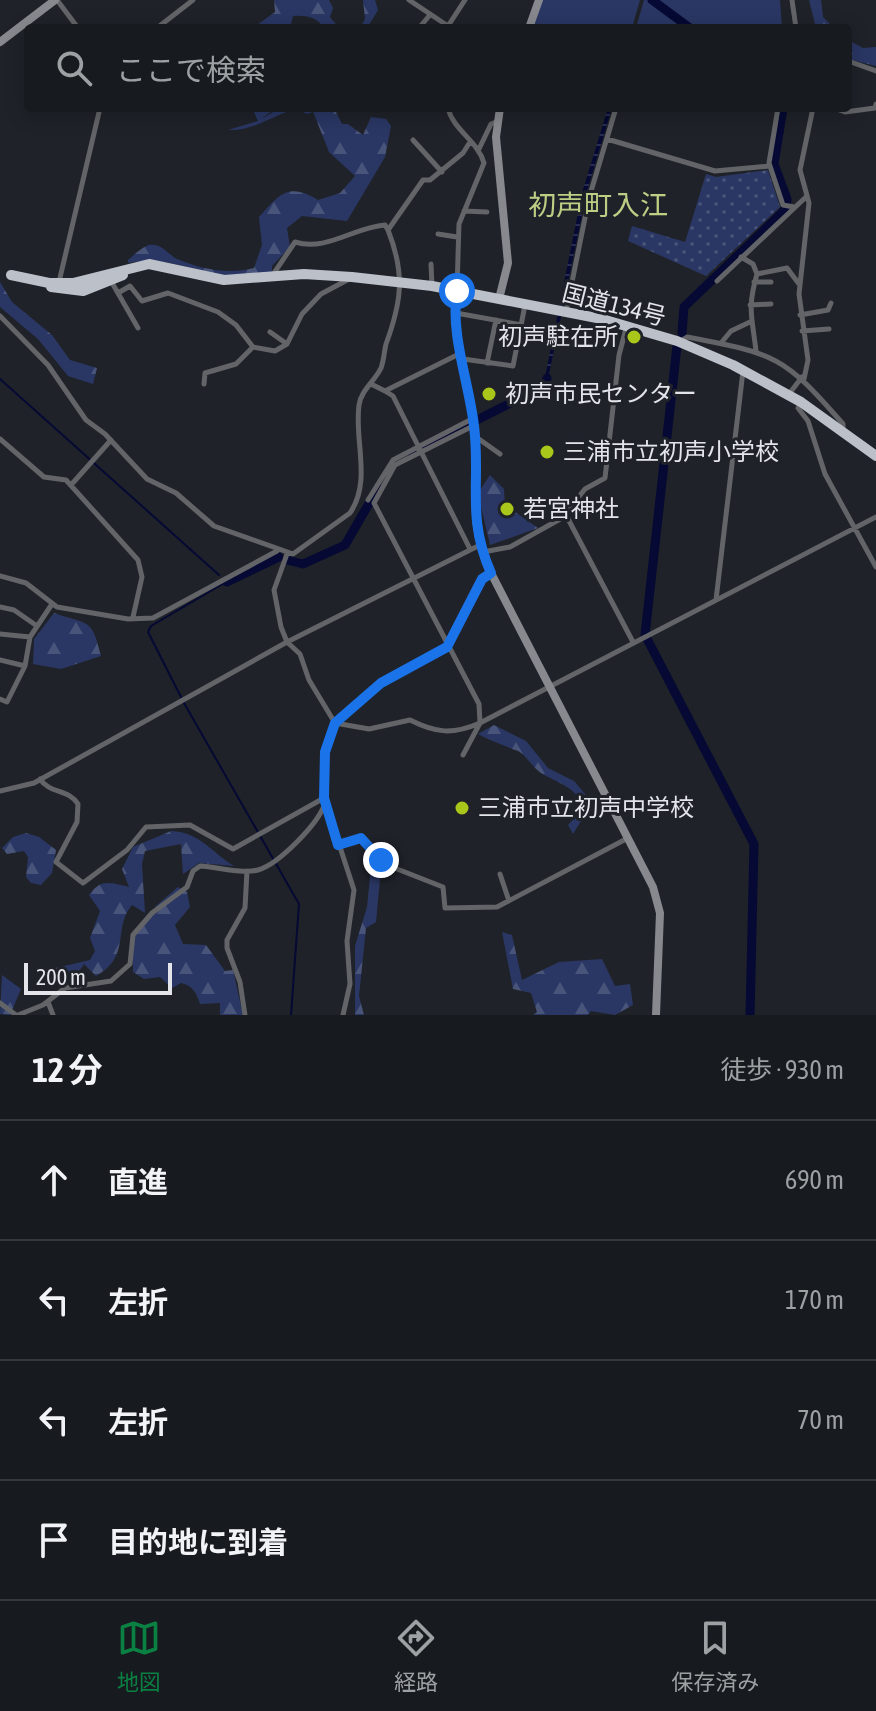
<!DOCTYPE html>
<html lang="ja">
<head>
<meta charset="utf-8">
<style>
	:root { --surface:#171a1f; --page:#202328; --text:#f1f3f6; --muted:#9ea1a4; --line:#36383d; --accent:#0b8043 }
	body { margin:0; font-family:"Asap Condensed","Noto Sans JP",sans-serif; background:var(--page); color:var(--text) }
	.scale { position:absolute; left:24px; bottom:20px; width:148px; box-sizing:border-box; padding-left:8px; border:4px solid #e3e5ea; border-top:0; font-size:22px; line-height:28px; white-space:nowrap; color:#e3e5ea; -webkit-text-stroke:6px #1f2229; paint-order:stroke }
	.stop { position:absolute; width:24px; height:24px; margin:-18px; border:6px solid #1a73e8; border-radius:50%; background:#fff }
	.stop.end { background:#1a73e8; border-color:#fff; box-shadow:0 2px 8px #0008 }
	.list { margin:0; padding:0; list-style:none }
	h2 { display:flex; justify-content:space-between; align-items:center; height:104px; margin:0; padding:0 32px; font-size:34px }
	h2 small { font-size:26px; font-weight:400; color:var(--muted) }
	.list li { display:grid; grid-template-columns:52px 1fr auto; gap:24px; align-items:center; box-sizing:border-box; height:120px; padding:0 32px; border-top:2px solid var(--line) }
	.list b { display:block; font-size:30px; white-space:nowrap }
	.list em { font-size:26px; font-style:normal; color:var(--muted) }
	.icon { flex:none; width:44px; height:44px; fill:none; stroke:currentColor; stroke-width:2; stroke-linecap:round; stroke-linejoin:round }
	.map { position:relative; flex:none; width:876px; height:1015px; overflow:hidden }
	.search { position:absolute; background:var(--surface); box-shadow:0 4px 20px #0003; left:24px; right:24px; top:24px; height:88px; display:flex; align-items:center; gap:20px; box-sizing:border-box; padding:0 28px; border-radius:8px; color:var(--muted); font-size:30px }
	.sheet { height:584px; background:var(--surface) }
	nav { display:flex; justify-content:space-around; align-items:center; box-sizing:border-box; height:112px; border-top:2px solid var(--line); background:var(--surface); font-size:22px; color:var(--muted) }
	nav a { display:grid; justify-items:center; gap:4px }
	nav .on { color:var(--accent) }
	.map>svg:first-child { display:block }
	.green { fill:#2a3764 }
	.forest { fill:url(#forest-firs) }
	.park { fill:url(#park-dots) }
	.water { fill:url(#water-rules) }
	.lines { fill:none; stroke-linecap:round; stroke-linejoin:round }
	.stream { stroke:#050933; stroke-width:2 }
	.river { stroke:#050933; stroke-width:9 }
	.street { stroke:#626467; stroke-width:5 }
	.secondary { stroke:#87898f; stroke-width:8 }
	.highway { stroke:#bcc0c9; stroke-width:10 }
	.route { stroke:#1a73e8; stroke-width:10 }
	.poi-dot { fill:#a9c71b; stroke:#1f2229; stroke-width:3 }
	.labels { text-anchor:middle; stroke-width:6; stroke-linejoin:round; paint-order:stroke }
	.street-label { font-size:24px; fill:#e3e5ea; stroke:#1f2229 }
	.poi-label { font-size:24px; fill:#e3e5ea; stroke:#1f2229; text-anchor:start }
	.quarter-label { font-size:28px; fill:#bccf84; stroke:#1f2229 }
</style>
</head>
<body>
<div class="map">
<svg width="876" height="1015" viewBox="0 0 876 1015">
	<defs>
		<pattern id="forest-firs" width="22" height="20" patternUnits="userSpaceOnUse" patternTransform="scale(2)"><rect width="22" height="20" fill="#2a3764"/><path d="M5 1l3.5 6h-7zM16 11l3.5 6h-7z" fill="#49547a"/></pattern>
		<pattern id="park-dots" width="8" height="8" patternUnits="userSpaceOnUse" patternTransform="scale(2)"><rect width="8" height="8" fill="#2a3764"/><path d="M2 2h.1M6 6h.1" fill="none" stroke="#49547a" stroke-width="1.8" stroke-linecap="round"/></pattern>
		<pattern id="water-rules" width="6" height="5" patternUnits="userSpaceOnUse" patternTransform="scale(2)"><rect width="6" height="5" fill="#050933"/><path d="M0 2.5h6" fill="none" stroke="#292d51"/></pattern>
	</defs>
	<rect width="100%" height="100%" fill="#1f2229"/>
	<path class="green" d="M542,0H640L632,28H532Z
		M644,0H648L686,28H636Z
		M654,0H780L782,28H693Z
		M259,108H276L261,119L280,108L312,109L313,112L307,114L297,109C274,114 255,131 228,130L258,121L253,110Z"/>
	<path class="forest" d="M274,0H329L333,8L330,17L339,28H324C317,17 306,15 293,16L290,28H253L275,12Z
		M363,0H375L378,10L367,28H360L365,19Z
		M809,0H821L823,17L834,28H816Z
		M848,40L863,48L876,47V66L848,59Z
		M334,108L342,124H348L363,135L371,117L386,119L391,126L385,157L347,221L302,216L287,228L290,247L272,266V272C256,273 237,277 221,275C187,269 164,256 128,263V260C134,255 142,247 149,245C162,243 167,254 177,259C201,269 229,275 254,268L262,245L259,217C280,194 288,182 318,200L340,193L355,176L329,152L312,109Z
		M0,282L12,302L52,335L70,360L97,368L93,384L68,376L38,339L0,307Z
		M490,475L504,489L505,505L538,528L490,545L478,493Z
		M54,613C88,625 92,617 101,656L61,669L33,664L34,639Z
		M494,725L526,741L548,768L574,781L585,794L581,821L573,834L568,825C600,794 560,785 541,773C533,768 526,755 518,751C505,746 491,741 478,734Z
		M171,831C200,832 212,853 234,866L199,863L183,874L181,844L145,851L142,864L145,913L132,905C112,929 132,956 96,976L84,964L73,980L47,970L90,960L95,951L90,938L100,911L89,895C101,878 111,883 129,887L122,869L133,847Z
		M26,833L39,837L56,850L52,873L41,885L31,883L26,877L28,857L24,851L7,854L2,848L13,837Z
		M372,858L381,868L376,922L366,928L359,996L364,1015H355V946L367,907Z
		M178,887L187,892L190,907L175,925L183,944L206,945L225,971L233,970L243,1015H220V1003L200,1004C196,992 193,986 181,983L172,988L160,977L144,979L133,972V940L156,906Z
		M502,932L512,935L522,980L559,962L602,959L615,986L630,984L633,1005L615,1015L591,1011L588,1015H533L537,1012L531,993L513,989Z
		M2,975L21,989L10,1015L0,1014Z"/>
	<path class="park" d="M768,170L780,207L706,276L628,241L632,226L685,242L706,174L716,177Z"/>
	<path class="water" d="M608,108H612L587,191L548,379L543,387L582,193Z"/>
	<g class="lines">
		<path class="stream" d="M0,379L219,575
			M181,697L148,632L151,626L226,582
			M184,703L299,904L291,1015"/>
		<path class="river" d="M652,0L690,28
			M682,333L684,307L786,209L787,199L774,164L783,108
			M677,346L645,635L754,844L750,1015
			M412,453L544,386L547,378
			M287,560L303,564L345,545L378,488
			M227,582L279,557"/>
		<path class="street" d="M57,0L78,28
			M409,0L451,28
			M792,0L796,28
			M448,26L465,0
			M157,28L193,0
			M419,28L429,16
			M848,61L876,71
			M448,108C453,130 478,141 484,163L459,224L457,289
			M778,108L769,163L783,205L794,207
			M834,108L845,112L875,108L876,104
			M607,139L715,171L770,166
			M413,140L442,172
			M479,149L491,124L496,122
			M464,211L487,212
			M438,234L457,237
			M741,257L753,264L757,274C747,309 752,316 756,351
			M431,264L432,286
			M757,274L787,268L799,284
			M272,276L295,242C326,252 354,227 385,225L388,230
			M111,281L138,328
			M717,281L807,196
			M59,282L100,108
			M754,282H771
			M118,293L130,286L142,301L168,293L218,312L236,325L253,347L275,351L287,344L302,314L321,294L351,278
			M750,305L771,304
			M566,312L589,198L616,108
			M456,313L522,325
			M800,315L828,310L831,303
			M0,316L48,365L86,420L105,434L147,479L176,493L214,526L293,554L350,513C372,481 354,440 359,405C361,390 375,381 381,368C384,360 384,352 386,344C402,301 405,273 388,230L423,180H430L463,153L470,142
			M802,331L829,329
			M270,332L287,344
			M679,342L687,337C776,354 783,355 843,424V431
			M721,343L731,331L750,322
			M463,359L513,366L525,305
			M487,363L496,320
			M804,379L808,360L799,294L809,203L800,170L813,108
			M204,384L205,373L236,364L253,347
			M371,384L385,391L459,354
			M385,391L393,396L470,549
			M789,394L802,377
			M800,404L798,408L808,421L825,474L876,567
			M476,437L500,454
			M0,439L44,477L66,480L138,560L142,577L133,617
			M71,485L111,440
			M368,500L393,460L472,419
			M566,515L633,642
			M483,552L510,547L562,518L585,489L605,478L619,355L627,325
			M287,554L274,590L281,627L287,642L300,654L309,680L335,723L369,729L410,720C436,733 452,735 480,723L876,517
			M0,576L26,583L57,607L128,619L153,618L277,551
			M716,600L743,371
			M0,607L14,610L37,626
			M0,634L30,637
			M0,660L25,666
			M0,699L7,702L25,666L30,637L52,604
			M463,755L480,723L479,704L374,503L395,465L473,426
			M40,779C50,794 69,789 78,804L77,822L56,862L83,883L127,850L146,827L190,825L233,849L324,798
			M0,791L34,783L287,642L480,545
			M338,845L361,838L392,867L443,887L445,908L497,907L628,838
			M500,874L509,901
			M48,1002L53,1015
			M0,1003L16,1015
			M18,1015L43,1005L65,988L111,981L130,964L133,935L152,913L187,887L193,871L200,866C218,867 241,874 258,870C279,864 319,823 325,803
			M245,1015L240,982L227,948V940L245,908L247,871
			M343,1015L350,984L347,941L354,890L324,798L325,752L335,723L381,683L447,647L482,579L491,573"/>
		<path class="secondary" d="M529,28L539,0
			M0,42L55,0
			M457,291C450,336 469,382 474,426C481,481 465,518 491,573L653,887L660,913L656,1015
			M499,299L508,263L496,137L500,108"/>
		<path class="highway" d="M11,275L49,283H73L149,264L224,280L304,274L352,277L432,286L602,319L677,341L733,365L801,402L876,456
			M51,287L83,291L123,275"/>
	</g>
	<g class="lines">
		<path class="route" d="M381,860L361,838L338,845L324,798L325,752L335,723L381,683L447,647L482,579L491,573C466,517 481,481 474,426C469,382 450,335 457,291"/>
	</g>
	<g class="poi-dot">
		<circle cx="634" cy="337" r="8"/>
		<circle cx="489" cy="394" r="8"/>
		<circle cx="547" cy="452" r="8"/>
		<circle cx="507" cy="509" r="8"/>
		<circle cx="462" cy="808" r="8"/>
	</g>
	<g class="labels">
		<g class="street-label">
			<text transform="translate(614 305) rotate(14)" y="8">国道134号</text>
		</g>
		<g class="poi-label">
			<text x="618" y="345" text-anchor="end">初声駐在所</text>
			<text x="505" y="402">初声市民センター</text>
			<text x="563" y="460">三浦市立初声小学校</text>
			<text x="523" y="517">若宮神社</text>
			<text x="478" y="816">三浦市立初声中学校</text>
		</g>
		<g class="quarter-label">
			<text x="598" y="215">初声町入江</text>
		</g>
	</g>
</svg>
<div class="scale">200 m</div>
<div class="stop" style="left:457px;top:291px"></div>
<div class="stop end" style="left:381px;top:860px"></div>
<div class="search"><svg class="icon" aria-label="search" viewBox="0 0 24 24"><circle cx="10" cy="10" r="6"/><path d="M15 15l6 6"/></svg>ここで検索</div>
</div>
<section class="sheet">
<h2>12 分<small>徒歩 · 930 m</small></h2>
<ul class="list">
<li><svg class="icon" aria-label="ahead" viewBox="0 0 24 24"><path d="M12 20V5M6 11l6-6 6 6"/></svg><div><b>直進</b></div><em>690 m</em></li>
<li><svg class="icon" aria-label="left" viewBox="0 0 24 24"><path d="M17 20v-9H6M10 6l-5 5 5 5"/></svg><div><b>左折</b></div><em>170 m</em></li>
<li><svg class="icon" aria-label="left" viewBox="0 0 24 24"><path d="M17 20v-9H6M10 6l-5 5 5 5"/></svg><div><b>左折</b></div><em>70 m</em></li>
<li><svg class="icon" aria-label="arrive" viewBox="0 0 24 24"><path d="M6 21V4h12l-3 4 3 4H6"/></svg><div><b>目的地に到着</b></div></li>
</ul>
</section>
<nav>
<a class="on"><svg class="icon" aria-label="map" viewBox="0 0 24 24"><path d="M3 6l6-2 6 2 6-2v14l-6 2-6-2-6 2zM9 4v14M15 6v14"/></svg>地図</a>
<a><svg class="icon" aria-label="directions" viewBox="0 0 24 24"><path d="M12 3l9 9-9 9-9-9zM9 14v-3h6M13 9l2 2-2 2"/></svg>経路</a>
<a><svg class="icon" aria-label="saved" viewBox="0 0 24 24"><path d="M7 4h10v16l-5-4-5 4z"/></svg>保存済み</a>
</nav>
</body>
</html>
